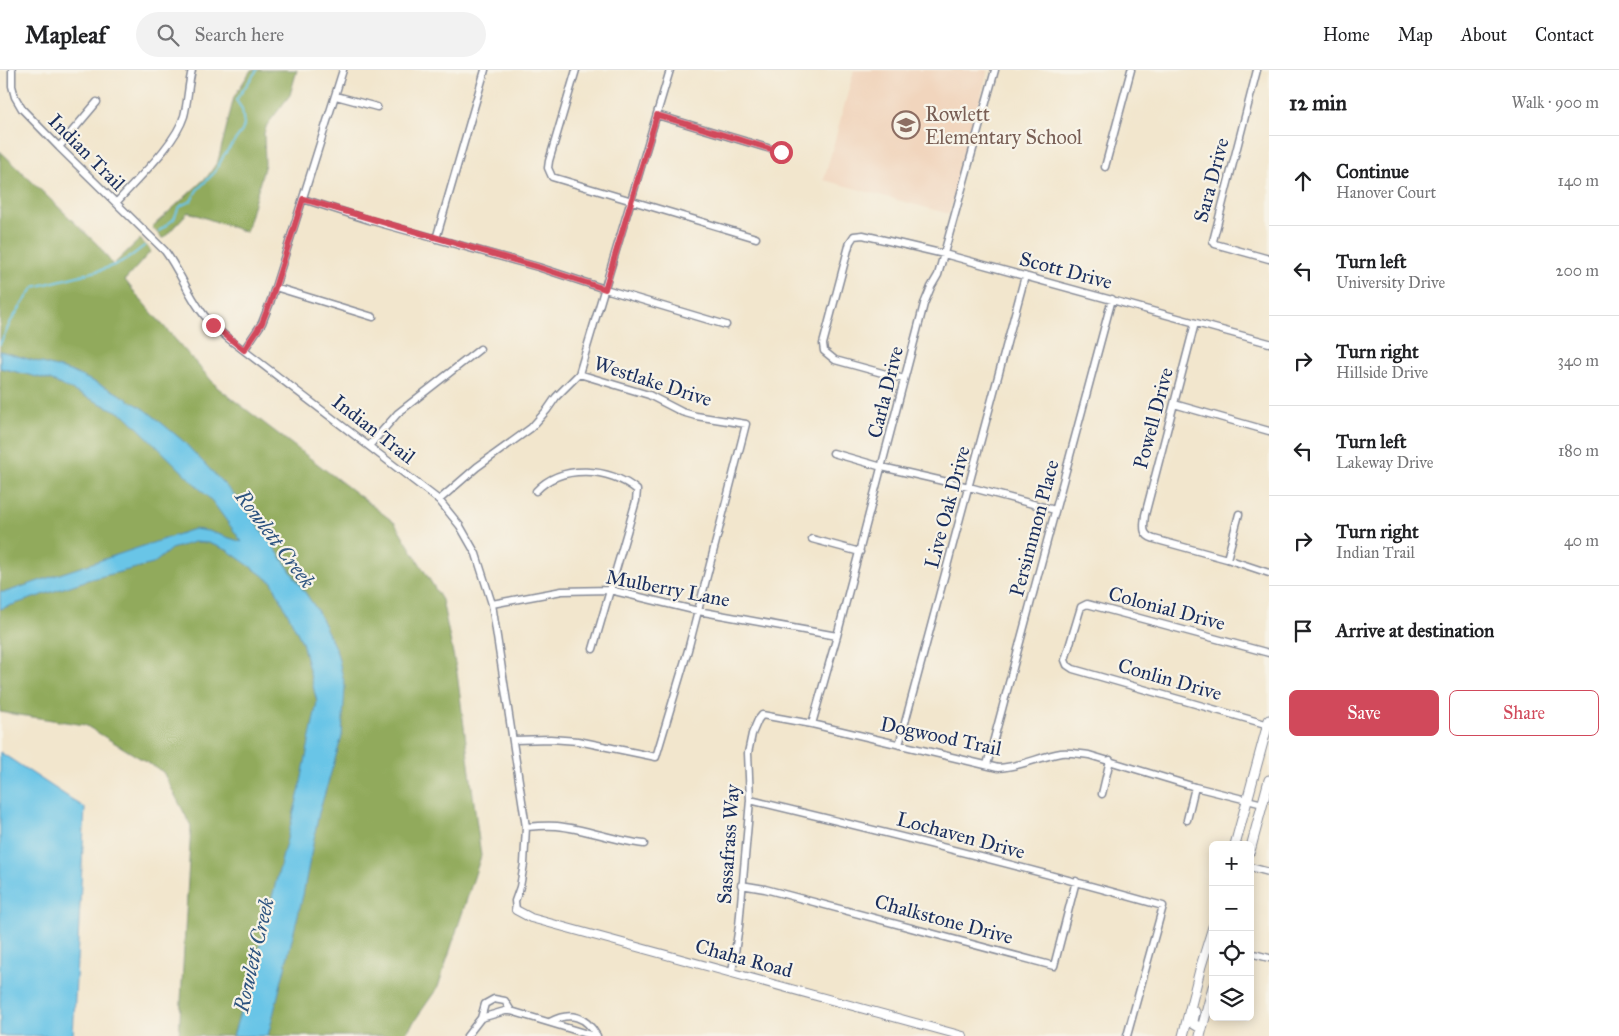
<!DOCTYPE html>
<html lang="en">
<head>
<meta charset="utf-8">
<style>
	:root { --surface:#fff; --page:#f2f2f2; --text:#202124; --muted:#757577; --line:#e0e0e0; --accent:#d1495b }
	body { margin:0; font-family:"IM FELL Great Primer",serif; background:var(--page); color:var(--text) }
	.controls { position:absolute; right:15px; bottom:15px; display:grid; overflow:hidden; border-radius:8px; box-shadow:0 2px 12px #0003 }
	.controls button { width:45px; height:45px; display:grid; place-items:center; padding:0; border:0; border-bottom:1px solid var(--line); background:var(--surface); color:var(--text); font:25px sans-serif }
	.stop { position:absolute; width:15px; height:15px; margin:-11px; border:4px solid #d1495b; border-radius:50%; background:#fff }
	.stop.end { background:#d1495b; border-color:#fff; box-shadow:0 1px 5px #0008 }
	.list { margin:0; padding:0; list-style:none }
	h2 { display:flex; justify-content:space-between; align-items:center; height:65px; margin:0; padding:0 20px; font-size:21px }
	h2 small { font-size:16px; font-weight:400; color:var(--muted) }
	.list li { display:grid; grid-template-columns:32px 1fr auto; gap:15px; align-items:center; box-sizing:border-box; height:90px; padding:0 20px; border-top:1px solid var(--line) }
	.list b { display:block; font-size:19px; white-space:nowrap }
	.list p { margin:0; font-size:16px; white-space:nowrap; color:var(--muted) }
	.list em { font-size:16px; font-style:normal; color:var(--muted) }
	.actions { display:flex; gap:10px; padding:15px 20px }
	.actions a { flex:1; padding:11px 0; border:1px solid var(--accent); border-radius:8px; text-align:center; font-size:18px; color:var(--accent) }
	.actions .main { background:var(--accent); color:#fff }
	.icon { flex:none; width:28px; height:28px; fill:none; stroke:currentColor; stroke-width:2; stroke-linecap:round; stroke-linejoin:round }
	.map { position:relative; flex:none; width:1269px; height:966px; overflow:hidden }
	header { display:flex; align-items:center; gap:30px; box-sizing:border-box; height:70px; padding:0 25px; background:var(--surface); border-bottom:1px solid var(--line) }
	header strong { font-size:24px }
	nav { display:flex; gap:28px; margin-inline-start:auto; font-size:18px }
	.search { width:350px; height:45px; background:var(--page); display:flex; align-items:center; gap:12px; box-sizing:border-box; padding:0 18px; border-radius:28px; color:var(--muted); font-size:19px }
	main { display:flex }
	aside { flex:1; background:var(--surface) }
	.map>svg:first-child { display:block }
	.built { fill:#f1d5bd }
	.forest { fill:#91aa5c; stroke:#566c5d }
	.water { fill:#69c5e7; stroke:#427aa2 }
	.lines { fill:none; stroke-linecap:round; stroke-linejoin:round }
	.stream { stroke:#69c5e7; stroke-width:2 }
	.minor-casing { stroke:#868a96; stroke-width:9 }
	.tertiary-casing { stroke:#868a96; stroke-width:10 }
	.secondary-casing { stroke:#868a96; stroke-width:11 }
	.minor { stroke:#fff; stroke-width:6 }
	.tertiary { stroke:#fff; stroke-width:8 }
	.secondary { stroke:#fff; stroke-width:9 }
	.route { stroke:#d1495b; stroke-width:6 }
	.labels { text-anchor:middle; stroke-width:4.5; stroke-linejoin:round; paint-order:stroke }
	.education-label { font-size:20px; fill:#785e54; stroke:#f7f3e8; text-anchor:start }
	.street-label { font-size:20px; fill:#1b2f5e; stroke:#f7f3e8 }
	.water-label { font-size:21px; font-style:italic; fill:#2e5480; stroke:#f7f3e8 }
</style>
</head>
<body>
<header>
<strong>Mapleaf</strong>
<div class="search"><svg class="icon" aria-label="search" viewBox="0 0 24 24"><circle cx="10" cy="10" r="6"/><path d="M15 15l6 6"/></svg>Search here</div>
<nav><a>Home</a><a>Map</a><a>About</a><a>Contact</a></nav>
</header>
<main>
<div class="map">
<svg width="1269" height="966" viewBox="0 0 1269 966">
	<rect width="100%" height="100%" fill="#f7f3e8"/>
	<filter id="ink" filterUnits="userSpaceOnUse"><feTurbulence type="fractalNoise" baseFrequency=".02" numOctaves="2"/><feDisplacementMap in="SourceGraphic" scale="10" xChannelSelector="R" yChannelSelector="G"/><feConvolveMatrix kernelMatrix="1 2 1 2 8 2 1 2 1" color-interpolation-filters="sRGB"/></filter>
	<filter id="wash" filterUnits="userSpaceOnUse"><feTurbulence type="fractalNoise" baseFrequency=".0096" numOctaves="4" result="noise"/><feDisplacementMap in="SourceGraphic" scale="20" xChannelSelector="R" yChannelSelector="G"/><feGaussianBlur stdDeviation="1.12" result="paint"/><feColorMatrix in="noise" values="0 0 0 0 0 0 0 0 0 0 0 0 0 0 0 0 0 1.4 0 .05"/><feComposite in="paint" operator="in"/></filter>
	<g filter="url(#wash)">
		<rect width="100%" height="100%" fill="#f2e6cd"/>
		<path class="built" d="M854,0H988L949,144L824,110Z"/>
		<path class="forest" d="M251,0H297L290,25L267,55L264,63L265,94L246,162L188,142L163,169L152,157L208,106L218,91L234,27Z
			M0,81L98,175L113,195L140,169L151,181L125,210L139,228L218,318L395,453L442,530L457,603L481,786L438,917L404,966H179L191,756L163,702L85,655L0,642Z"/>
		<path class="water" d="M0,281L70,301L112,320L146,340L182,370L240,431L281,487L317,540L337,582L345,616L342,666L319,743L303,825L268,966H233L258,882L299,722L317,632L302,572L272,512L227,480L208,473L194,472L171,479L153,494L91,509L0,539V522H6L194,459L208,461L242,472L212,431L125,345L50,310L0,298Z
			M0,682L85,738L73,966H0Z"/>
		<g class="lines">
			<path class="stream" d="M159,161L174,149L178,139L182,135L191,131L197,120L215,102L224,85L242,61L244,55L242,39L236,30L257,0
				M0,274L11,251L34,217L101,200L117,194L130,187L144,176"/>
		</g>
	</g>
	<g filter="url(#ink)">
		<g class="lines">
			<g class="minor-casing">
				<path id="minor" d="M12,0V16L15,27L22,39L59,77L165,181C179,200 187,222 201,241C208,252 219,260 229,269L439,430L460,456L476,484L492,534L526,757L524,794L520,817L515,831L516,840
					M576,0L549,91L548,98L552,107L756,168
					M1257,0L1213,171L1215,174L1269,189
					M336,26L377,37
					M657,45L781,82
					M59,77L97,32
					M1105,97L1131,0
					M303,129L369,150L538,197L605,219L726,255
					M116,133C136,110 175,75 184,46C188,31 188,15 192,0
					M436,169L485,0
					M275,217L373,247
					M1195,253L1145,445C1144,456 1141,465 1154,469L1227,489L1269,503
					M244,280L262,253L271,230L343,0
					M904,309L835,290L824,281L823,274L850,172L854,166L863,165L944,184L1269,273
					M1174,334L1269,361
					M369,376L398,343L480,279
					M833,383L882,397L969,417L1055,440
					M536,421C561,394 610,397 637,420L636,431L593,579
					M439,430L477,397L531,358L547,340L556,327L579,304L670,0
					M812,469L860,482
					M1227,489L1239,444
					M492,534L562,521L610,520L698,541L837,566
					M1269,583L1087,534L1081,537L1065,590L1067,595L1073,599L1269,655
					M812,654L837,566L924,234L931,217L938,205L995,0
					M514,670L550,669L578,671L656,687L688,580L746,354L696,346L682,342L649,325L579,304
					M899,675L1025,206
					M987,695L1112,229
					M1102,724L1110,690
					M750,730C888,763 1026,797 1163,836L1127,966
					M1187,750L1195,717
					M526,757C536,756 547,755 557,756C587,759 615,771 644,774
					M1250,797L1269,802
					M741,815L765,819L1054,896L1076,811
					M1250,883L1269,888
					M732,902L739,856L750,730L748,683L752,664L758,650L762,645L812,654L998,698C1020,697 1039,687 1061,683C1070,682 1079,684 1089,685L1195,717L1263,734
					M481,948L485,934L494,929L505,931L511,941
					M550,952C570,941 586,946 597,966
					M467,966L481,948L505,941H511L594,966"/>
			</g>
			<g class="tertiary-casing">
				<path id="tertiary" d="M516,840L531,848L963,966"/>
			</g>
			<g class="secondary-casing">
				<path id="secondary" d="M1235,775L1269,650
					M1250,781L1269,710
					M1195,942L1193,951L1194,954L1202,959
					M1183,966L1201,896L1213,857
					M1200,966L1213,917"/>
			</g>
			<use href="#minor" class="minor"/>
			<use href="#tertiary" class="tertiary"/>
			<use href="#secondary" class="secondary"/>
		</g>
	</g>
	<g class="lines" filter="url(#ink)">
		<path class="route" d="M213,255L244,280L262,253L271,230L303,129L538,197L605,219L657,45L781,82"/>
	</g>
	<defs>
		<g id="school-ring" transform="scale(1.4375)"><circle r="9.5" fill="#f7f3e8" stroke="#8d6e63" stroke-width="1.5"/><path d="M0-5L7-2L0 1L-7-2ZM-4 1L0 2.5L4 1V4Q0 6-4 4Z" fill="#8d6e63"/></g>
	</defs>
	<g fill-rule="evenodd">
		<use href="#school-ring" x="906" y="55"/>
	</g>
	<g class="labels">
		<g class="education-label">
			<text x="925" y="51">Rowlett<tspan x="925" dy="23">Elementary School</tspan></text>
		</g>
		<g class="street-label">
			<text transform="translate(87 82) rotate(45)" y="7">Indian Trail</text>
			<text transform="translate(1211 110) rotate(-75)" y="7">Sara Drive</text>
			<text transform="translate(1066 200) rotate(15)" y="7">Scott Drive</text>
			<text transform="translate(653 311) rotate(18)" y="7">Westlake Drive</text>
			<text transform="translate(885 322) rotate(-76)" y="7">Carla Drive</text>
			<text transform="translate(1153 348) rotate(-75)" y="7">Powell Drive</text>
			<text transform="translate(374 359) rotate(38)" y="7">Indian Trail</text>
			<text transform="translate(947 437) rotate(-75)" y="7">Live Oak Drive</text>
			<text transform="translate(1034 458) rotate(-75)" y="7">Persimmon Place</text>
			<text transform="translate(668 518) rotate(11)" y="7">Mulberry Lane</text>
			<text transform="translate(1167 538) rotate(15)" y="7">Colonial Drive</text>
			<text transform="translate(1170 609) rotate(16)" y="7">Conlin Drive</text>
			<text transform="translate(941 666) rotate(12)" y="7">Dogwood Trail</text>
			<text transform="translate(961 765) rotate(15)" y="7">Lochaven Drive</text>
			<text transform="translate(728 774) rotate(-86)" y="7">Sassafrass Way</text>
			<text transform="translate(944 849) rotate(15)" y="7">Chalkstone Drive</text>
			<text transform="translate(744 888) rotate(15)" y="7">Chaha Road</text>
		</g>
		<g class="water-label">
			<text transform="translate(275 469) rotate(53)" y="7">Rowlett Creek</text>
			<text transform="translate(254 885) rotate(-77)" y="7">Rowlett Creek</text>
		</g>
	</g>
</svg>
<div class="controls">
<button>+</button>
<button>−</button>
<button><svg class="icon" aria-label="locate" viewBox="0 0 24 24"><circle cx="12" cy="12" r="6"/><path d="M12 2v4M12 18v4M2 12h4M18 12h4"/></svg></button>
<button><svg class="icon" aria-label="layers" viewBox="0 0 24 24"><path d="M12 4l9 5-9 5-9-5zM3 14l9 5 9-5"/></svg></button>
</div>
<div class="stop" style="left:781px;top:82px"></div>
<div class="stop end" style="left:213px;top:255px"></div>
</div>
<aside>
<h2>12 min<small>Walk · 900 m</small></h2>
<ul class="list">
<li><svg class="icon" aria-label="ahead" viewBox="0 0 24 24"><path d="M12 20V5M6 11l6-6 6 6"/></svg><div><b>Continue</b><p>Hanover Court</p></div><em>140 m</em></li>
<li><svg class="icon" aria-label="left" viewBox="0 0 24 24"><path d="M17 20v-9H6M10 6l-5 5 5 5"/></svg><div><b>Turn left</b><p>University Drive</p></div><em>200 m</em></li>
<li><svg class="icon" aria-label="right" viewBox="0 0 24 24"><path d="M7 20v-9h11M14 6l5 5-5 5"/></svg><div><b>Turn right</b><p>Hillside Drive</p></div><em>340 m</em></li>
<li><svg class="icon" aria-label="left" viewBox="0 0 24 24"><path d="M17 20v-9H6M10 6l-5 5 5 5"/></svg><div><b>Turn left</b><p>Lakeway Drive</p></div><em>180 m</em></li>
<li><svg class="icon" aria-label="right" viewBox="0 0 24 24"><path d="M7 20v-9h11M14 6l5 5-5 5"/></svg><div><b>Turn right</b><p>Indian Trail</p></div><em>40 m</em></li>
<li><svg class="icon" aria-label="arrive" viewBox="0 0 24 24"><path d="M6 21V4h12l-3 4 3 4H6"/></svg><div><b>Arrive at destination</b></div></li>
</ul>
<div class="actions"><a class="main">Save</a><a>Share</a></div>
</aside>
</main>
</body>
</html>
